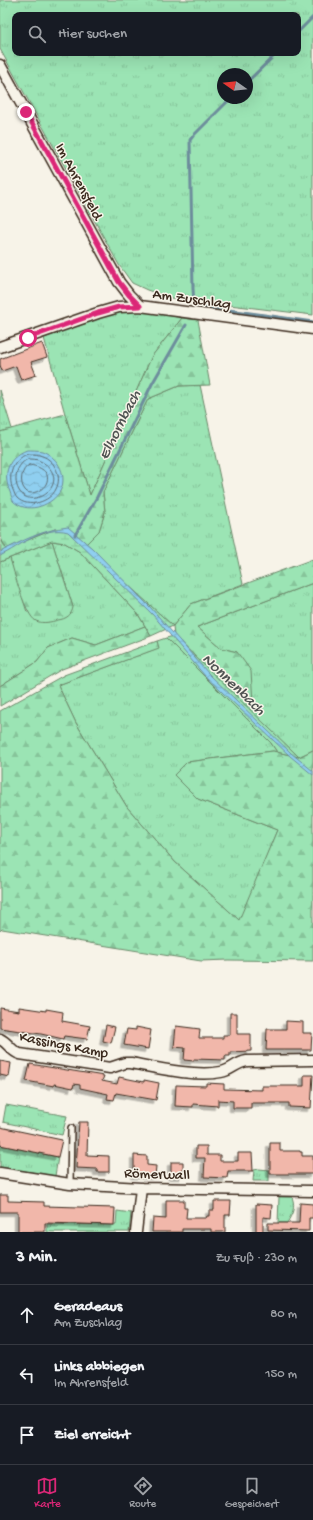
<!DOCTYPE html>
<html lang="de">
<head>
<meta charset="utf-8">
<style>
	:root { --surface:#171b24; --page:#20242c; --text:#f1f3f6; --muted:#9ea1a6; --line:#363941; --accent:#db2777 }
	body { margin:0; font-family:"Gochi Hand",sans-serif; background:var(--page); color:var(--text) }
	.compass { position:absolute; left:217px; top:68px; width:36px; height:36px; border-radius:50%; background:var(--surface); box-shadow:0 4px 16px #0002; rotate:284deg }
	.stop { position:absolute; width:12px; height:12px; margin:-9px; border:3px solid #db2777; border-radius:50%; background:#fff }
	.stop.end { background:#db2777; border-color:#fff; box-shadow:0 1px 4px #0008 }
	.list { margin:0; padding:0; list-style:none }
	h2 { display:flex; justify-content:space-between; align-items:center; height:52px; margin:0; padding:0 16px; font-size:17px }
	h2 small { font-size:13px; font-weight:400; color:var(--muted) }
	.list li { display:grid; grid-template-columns:26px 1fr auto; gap:12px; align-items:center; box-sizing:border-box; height:60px; padding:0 16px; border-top:1px solid var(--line) }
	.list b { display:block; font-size:15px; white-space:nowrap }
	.list p { margin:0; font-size:13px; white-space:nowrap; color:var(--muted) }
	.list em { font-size:13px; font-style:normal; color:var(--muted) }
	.icon { flex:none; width:22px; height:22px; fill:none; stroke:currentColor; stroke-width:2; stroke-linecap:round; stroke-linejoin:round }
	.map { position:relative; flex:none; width:313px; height:1232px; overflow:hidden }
	.search { position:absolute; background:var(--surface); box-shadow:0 4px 16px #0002; left:12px; right:12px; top:12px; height:44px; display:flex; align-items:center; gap:10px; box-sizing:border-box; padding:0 14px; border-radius:8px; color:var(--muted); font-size:15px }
	.sheet { height:232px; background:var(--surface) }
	nav { display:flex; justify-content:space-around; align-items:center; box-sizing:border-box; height:56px; border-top:1px solid var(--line); background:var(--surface); font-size:11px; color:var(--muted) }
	nav a { display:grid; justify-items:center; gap:2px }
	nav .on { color:var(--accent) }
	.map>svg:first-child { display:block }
	.grass { fill:url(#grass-tufts); stroke:#6b8769; fill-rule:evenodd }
	.forest { fill:url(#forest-firs); stroke:#6b8769 }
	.wetland { fill:url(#wetland-marsh); stroke:#6b8769 }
	.water { fill:url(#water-waves); stroke:#6d8d9c }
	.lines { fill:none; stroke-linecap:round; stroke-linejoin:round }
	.shore { stroke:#5d6c72; stroke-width:1 }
	.stream { stroke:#6d8d9c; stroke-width:3 }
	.building { fill:#f1b7aa; stroke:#3b2a1e; filter:url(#shadow) }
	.lane-casing { stroke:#3b2a1e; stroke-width:8 }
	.street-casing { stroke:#3b2a1e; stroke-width:13 }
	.lane { stroke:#f7f3e8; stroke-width:5 }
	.street { stroke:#f7f3e8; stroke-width:10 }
	.route { stroke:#db2777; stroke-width:5 }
	.labels { text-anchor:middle; stroke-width:3; stroke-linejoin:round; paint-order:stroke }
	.street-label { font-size:15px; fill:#3b2a1e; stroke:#f7f3e8 }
	.water-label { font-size:16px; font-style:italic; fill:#505352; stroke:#f7f3e8 }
</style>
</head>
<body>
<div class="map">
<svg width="313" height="1232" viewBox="0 0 313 1232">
	<defs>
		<pattern id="grass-tufts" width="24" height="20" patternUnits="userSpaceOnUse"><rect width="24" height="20" fill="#9be4b4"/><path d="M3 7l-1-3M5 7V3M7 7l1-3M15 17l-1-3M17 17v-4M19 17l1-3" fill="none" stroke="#86c49a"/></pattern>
		<pattern id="forest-firs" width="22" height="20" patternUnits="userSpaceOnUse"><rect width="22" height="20" fill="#9be4b4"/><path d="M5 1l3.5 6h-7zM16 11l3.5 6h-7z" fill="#86c49a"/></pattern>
		<pattern id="wetland-marsh" width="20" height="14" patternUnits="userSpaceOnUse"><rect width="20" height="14" fill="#9be4b4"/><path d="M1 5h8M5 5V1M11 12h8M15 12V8" fill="none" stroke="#86c49a"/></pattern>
		<pattern id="water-waves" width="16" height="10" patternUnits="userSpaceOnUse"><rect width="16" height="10" fill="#8fcff0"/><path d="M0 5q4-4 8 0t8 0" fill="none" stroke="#7cb2cd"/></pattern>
		<filter id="shadow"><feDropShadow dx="-3.5" dy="3.5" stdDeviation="0" flood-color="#0004"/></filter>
	</defs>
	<rect width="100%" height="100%" fill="#f7f3e8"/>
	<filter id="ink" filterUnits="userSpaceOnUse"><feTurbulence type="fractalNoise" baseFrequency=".025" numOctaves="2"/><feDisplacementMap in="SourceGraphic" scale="8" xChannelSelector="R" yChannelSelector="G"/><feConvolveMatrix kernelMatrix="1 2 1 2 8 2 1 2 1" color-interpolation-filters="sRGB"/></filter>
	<g filter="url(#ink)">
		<path class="grass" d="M0,0H313V315L171,298L147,290L132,283L119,265L0,49ZM15,15H298V53H15ZM223,74H247V98H223Z
			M127,310H141L182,318L152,356L90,495L65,414L44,338L97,318Z
			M200,385L243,584L191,604L173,626L84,546L99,531L105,512L103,492L148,399L179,386Z
			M0,390L12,429L0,432Z
			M52,541L65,543L80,552L138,614L145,626L96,645L72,638L48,648L37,662L0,686V562L10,558L27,612L73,607Z
			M313,583V750L299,757L250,711L253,703L237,652L221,648L197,627Z
			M166,638L271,743L277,752L273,751L187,762L198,799L277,830L240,921L175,862L127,807L76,723L58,685L158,648L157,641Z
			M6,1105L67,1116L62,1135L3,1122Z
			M0,1145L58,1157L55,1176L0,1167Z
			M259,1169L269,1170V1181H253L254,1170Z
			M279,1197H292C296,1208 292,1214 287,1223H278Z
			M117,1211L131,1213L129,1232H47V1224L116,1225Z"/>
		<path class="forest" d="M182,318L198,320L210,385L179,386L148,399L103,492L105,512L99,531L84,546L55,529L6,549L0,536V432L65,414L90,495L152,356Z
			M52,541L73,607C72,615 66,619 58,620C51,622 43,624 36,621C25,615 14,572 10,558Z
			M313,559V583L197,627L221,648L237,652L251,671L253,703L250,711L174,636L173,626L191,604Z
			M145,626L151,636L62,669L0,706V686L37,662L48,648L72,638L96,645Z
			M157,641L159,648L58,685L76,723L127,807L175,862L239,920L277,830L198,799L174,775L187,762L273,751L299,757L313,750V961L228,960L201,961L2,929L0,931V711L64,675Z"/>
		<path class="wetland" d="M55,529L68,530L173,626L151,636L138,614L80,552L65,543L52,541L0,562L1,539L6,549Z
			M174,636L299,757L277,752L271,743L166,638Z"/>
		<path class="water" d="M27,450C31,450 38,450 42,451C59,457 69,478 59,493C49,507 26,514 13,501C12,499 11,495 10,492C2,474 8,457 27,450Z
			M68,527L92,548L150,607L209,674L291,753L313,771V775L290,756L205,676L153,615L68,532C44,525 20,546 0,556V552C22,541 42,530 68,527Z"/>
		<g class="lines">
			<path class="shore" d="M27,454C31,454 36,454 39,455C54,458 63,476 56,489C50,502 28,509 17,498C15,496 14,492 13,490C7,475 13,460 27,454Z
				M28,459C32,459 37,459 40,461C51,466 58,477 51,488C48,493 44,496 39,497C15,506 7,468 28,459Z
				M29,465C39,466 52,472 46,484C43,490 30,497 25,490C19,483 21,469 29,465Z"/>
			<path class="stream" d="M298,32L313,17
				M247,82L277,53
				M231,98L193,136L190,140L193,289L194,302L201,306L313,322
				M75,535L97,497L152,384L186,325"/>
		</g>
		<path class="building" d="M42,343L47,357L31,362L36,375L21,380L16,366L2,371L0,365V359Z
			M19,1007L46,1011V1009L63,1012L62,1021L90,1026L87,1039L64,1036L63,1039L41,1034L0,1028V1008L19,1011Z
			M230,1013H237V1034H251V1051L230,1052V1056H225V1060L194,1059V1061L184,1060L185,1048L174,1047L176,1026L200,1029L199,1038H223V1035H230Z
			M286,1021L303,1022V1033H312L311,1050H266L267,1029H286Z
			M106,1025L115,1027L111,1043L103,1041Z
			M136,1027L151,1030L148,1049L124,1045L127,1029L136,1030Z
			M0,1061L11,1063L9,1077L0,1075Z
			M30,1064L104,1076L102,1081L117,1084L119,1077L144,1082V1080L159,1083L156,1100L116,1093L114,1100L107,1099L108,1094L80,1088V1085L74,1084L73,1088L54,1084V1086L26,1081Z
			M304,1075H313L311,1108L289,1107V1103H251V1108H233V1101L218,1100V1106L193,1104V1107L175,1106L176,1085L206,1086V1083L224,1084V1089L262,1090V1086H304Z
			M79,1122H88L87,1155L109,1156V1172H97V1169L76,1168Z
			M0,1127L62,1140L58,1157L0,1145Z
			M270,1143H280V1151H300V1152H302V1156H313V1174H270Z
			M196,1146H207V1155H220V1161H238V1153H252L253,1171H228L227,1178L204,1177L205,1158H196Z
			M134,1155L147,1156V1165L156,1166L155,1176L134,1175Z
			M171,1162H183V1176H171Z
			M0,1195H8V1201L44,1202V1206L115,1208L114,1225L45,1223V1232H18V1212H0Z
			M166,1200H184V1208H187L186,1218H206L207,1216H209V1210H214V1201H231L230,1215H225V1232H211V1229H182V1232H152L153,1218L166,1219Z
			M300,1203L313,1204V1218H309V1231L268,1230V1223H299Z
			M256,1204L272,1205L271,1218L263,1217V1232H256Z"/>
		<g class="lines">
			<g class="lane-casing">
				<path id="lane" d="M70,1184L71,1128"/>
			</g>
			<g class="street-casing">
				<path id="street" d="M0,65L119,282L129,295L140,306
					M0,347L98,313L119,307L140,306L313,329
					M0,1039C9,1043 10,1051 20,1054L110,1068L125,1063H131C157,1068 196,1077 221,1072C232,1070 235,1063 247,1061L313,1060
					M0,1173L70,1184L141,1188L313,1191
					M136,1232L141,1188"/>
			</g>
			<use href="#lane" class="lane"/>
			<use href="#street" class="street"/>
		</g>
	</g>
	<g class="lines" filter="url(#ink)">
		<path class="route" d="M26,112L119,282L129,295L140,306L119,307L98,313L28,338"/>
	</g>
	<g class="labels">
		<g class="street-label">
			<text transform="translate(80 181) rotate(62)" y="5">Im Ahrensfeld</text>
			<text transform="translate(192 298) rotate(8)" y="5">Am Zuschlag</text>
			<text transform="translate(64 1044) rotate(11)" y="5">Kassings Kamp</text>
			<text transform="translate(157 1173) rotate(2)" y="5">Römerwall</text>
		</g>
		<g class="water-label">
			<text transform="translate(118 424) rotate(-63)" y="6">Elhornbach</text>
			<text transform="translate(235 683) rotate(44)" y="6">Nonnenbach</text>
		</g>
	</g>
</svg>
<svg class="compass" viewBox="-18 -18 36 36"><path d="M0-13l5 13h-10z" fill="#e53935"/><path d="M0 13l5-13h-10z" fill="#9ea1a6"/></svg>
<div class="stop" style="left:28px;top:338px"></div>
<div class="stop end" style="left:26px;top:112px"></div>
<div class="search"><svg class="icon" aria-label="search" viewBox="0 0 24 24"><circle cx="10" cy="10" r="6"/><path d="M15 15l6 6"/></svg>Hier suchen</div>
</div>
<section class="sheet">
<h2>3 Min.<small>Zu Fuß · 230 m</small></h2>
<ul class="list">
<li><svg class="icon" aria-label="ahead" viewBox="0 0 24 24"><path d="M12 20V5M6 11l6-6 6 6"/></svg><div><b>Geradeaus</b><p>Am Zuschlag</p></div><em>80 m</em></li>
<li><svg class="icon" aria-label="left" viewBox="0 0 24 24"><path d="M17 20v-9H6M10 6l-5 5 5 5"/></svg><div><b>Links abbiegen</b><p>Im Ahrensfeld</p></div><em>150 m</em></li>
<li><svg class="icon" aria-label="arrive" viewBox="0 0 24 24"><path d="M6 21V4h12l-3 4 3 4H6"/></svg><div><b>Ziel erreicht</b></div></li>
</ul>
</section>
<nav>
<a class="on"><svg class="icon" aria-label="map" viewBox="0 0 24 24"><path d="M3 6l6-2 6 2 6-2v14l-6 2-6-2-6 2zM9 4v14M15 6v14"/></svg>Karte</a>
<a><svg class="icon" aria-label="directions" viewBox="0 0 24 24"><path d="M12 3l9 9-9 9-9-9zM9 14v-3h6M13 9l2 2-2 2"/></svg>Route</a>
<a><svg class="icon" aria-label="saved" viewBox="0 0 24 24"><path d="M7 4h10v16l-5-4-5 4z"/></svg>Gespeichert</a>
</nav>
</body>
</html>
